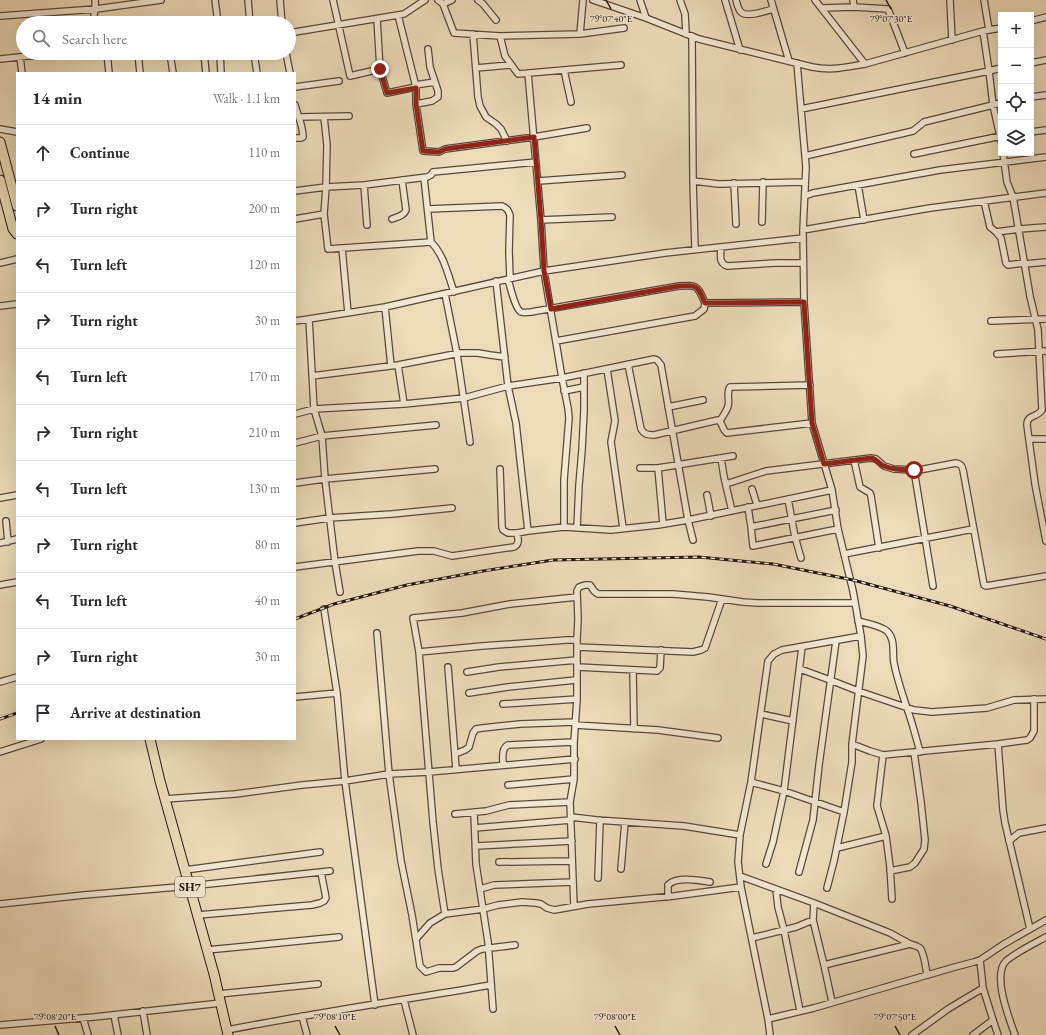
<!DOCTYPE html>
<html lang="en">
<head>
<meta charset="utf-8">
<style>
	:root { --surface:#fff; --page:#f7f7f7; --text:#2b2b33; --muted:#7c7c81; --line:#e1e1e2 }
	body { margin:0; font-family:"EB Garamond",serif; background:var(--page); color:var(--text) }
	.controls { position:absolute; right:12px; top:12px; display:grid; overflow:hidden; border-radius:0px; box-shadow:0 4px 16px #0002 }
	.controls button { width:36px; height:36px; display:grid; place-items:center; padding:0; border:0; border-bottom:1px solid var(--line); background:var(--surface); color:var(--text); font:20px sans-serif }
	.stop { position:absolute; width:12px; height:12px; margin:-9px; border:3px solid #8f2418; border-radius:50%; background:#fff }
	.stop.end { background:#8f2418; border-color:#fff; box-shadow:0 1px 4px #0008 }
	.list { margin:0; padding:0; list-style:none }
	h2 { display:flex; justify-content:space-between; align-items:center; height:52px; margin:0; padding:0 16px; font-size:17px }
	h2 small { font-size:13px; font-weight:400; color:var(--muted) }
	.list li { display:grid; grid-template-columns:26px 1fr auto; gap:12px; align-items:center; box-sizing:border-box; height:56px; padding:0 16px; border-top:1px solid var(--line) }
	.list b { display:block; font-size:15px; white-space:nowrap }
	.list em { font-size:13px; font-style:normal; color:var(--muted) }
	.icon { flex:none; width:22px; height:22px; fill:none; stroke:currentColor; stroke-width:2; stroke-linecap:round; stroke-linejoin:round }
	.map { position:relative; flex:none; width:1046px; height:1035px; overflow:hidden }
	.search { position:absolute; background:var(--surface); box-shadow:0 4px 16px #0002; left:16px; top:16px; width:280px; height:44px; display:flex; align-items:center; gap:10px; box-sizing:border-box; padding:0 14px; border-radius:22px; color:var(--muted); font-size:15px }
	.panel { position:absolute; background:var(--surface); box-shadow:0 4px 16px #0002; left:16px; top:72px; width:280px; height:668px; border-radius:0px }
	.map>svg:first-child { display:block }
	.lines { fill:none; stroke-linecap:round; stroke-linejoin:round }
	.street-casing { stroke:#58483c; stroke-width:8 }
	.primary-casing { stroke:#261712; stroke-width:11 }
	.street { stroke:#f3e8d2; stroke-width:5.5 }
	.primary { stroke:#eddcb9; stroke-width:9 }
	.rail-casing { stroke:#261712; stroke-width:3 }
	.rail { stroke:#f3e8d2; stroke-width:1.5; stroke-dasharray:4.5; stroke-linecap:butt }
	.route { stroke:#8f2418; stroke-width:5 }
	.ticks { fill:none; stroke:#261712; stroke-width:1.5 }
	.labels { text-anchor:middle; stroke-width:3; stroke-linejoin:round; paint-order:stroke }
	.shield { fill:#f3e8d2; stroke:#64564c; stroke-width:1 }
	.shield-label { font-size:12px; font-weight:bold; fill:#261712 }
	.ticks-label { font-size:10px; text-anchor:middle; fill:#261712; stroke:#f3e8d2; stroke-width:3; stroke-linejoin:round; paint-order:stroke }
</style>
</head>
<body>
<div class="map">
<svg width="1046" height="1035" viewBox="0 0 1046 1035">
	<rect width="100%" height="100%" fill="#eddcb9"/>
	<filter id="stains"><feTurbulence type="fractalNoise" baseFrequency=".005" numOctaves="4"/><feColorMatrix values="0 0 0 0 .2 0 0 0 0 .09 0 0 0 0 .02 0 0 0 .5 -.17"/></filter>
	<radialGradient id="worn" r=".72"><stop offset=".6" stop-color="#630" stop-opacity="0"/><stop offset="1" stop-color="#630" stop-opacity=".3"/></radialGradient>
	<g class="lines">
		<g class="street-casing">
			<path id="street" d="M215,0L218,23
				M248,0L250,23
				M280,0L282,23
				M333,0L350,76L380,69
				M438,0L443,4L454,33L500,36L580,34L624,28
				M478,0L483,4L496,20
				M593,0L646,18L699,39L812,67C833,71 845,67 865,64
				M640,0L646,18
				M680,0L685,14L686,34
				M725,0L740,50
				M736,0C737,4 738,9 741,12C747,18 766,11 773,9
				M771,0L789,61
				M815,0L865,64L983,31L1001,28
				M950,0L952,40
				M984,0L989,30
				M443,4L452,0
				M854,7L888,9L905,53
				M822,8L854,7L853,0
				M398,15L416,87V104L423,151L439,152L445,149L534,137L587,128
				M0,16L96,9L161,0
				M377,19L380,69L387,93L416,87
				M1031,21L1046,17
				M94,23C93,15 96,8 95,0
				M289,33L398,15L404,14L425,0
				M473,34L478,97L480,106L486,117L496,124L501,129L507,141
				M580,34L583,0
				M500,36L505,56L518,74L621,65
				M692,36L693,181L695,249
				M107,53L109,73
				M138,53L140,73
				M170,53L173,73
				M204,53L206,73
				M220,53L221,73
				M254,53L257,73
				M286,53L290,73
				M20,57L22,73
				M0,59L58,53
				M797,63L806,167L803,230L804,302L812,423L832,490L838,529L853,591L861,636L863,656L852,744V762L844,812L834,861L827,888
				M1031,63L1046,60
				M476,68L511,65
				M1001,68L989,71L993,105L1001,141
				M564,70L571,102
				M528,73L541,220L544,271L562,378L568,408L569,418L564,480V527
				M415,85L435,82
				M295,87L339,81
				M1031,97L1046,95
				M416,104L432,101L438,97V91L430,67L428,49
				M295,105C298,116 303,126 303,137L301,138H295
				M801,109L989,71L983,31
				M299,117L349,116
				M324,117L327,145L326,187L324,214L328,249L431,242L424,178
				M0,129L17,132
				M1031,132L1046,130
				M1003,153L1007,182L1013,197L1030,296L1038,330L1042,410C1037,418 1027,414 1027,425L1035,484L1046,541
				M914,154L1001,136
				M805,156L913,131L924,122L1001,103
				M538,181L622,175
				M693,181L719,184L805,182
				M734,183L736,224
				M364,185L367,225
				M858,185L864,220
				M295,191L326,187L364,185L427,177L431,175L433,172L536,162
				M805,196L813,193L940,170L1046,157
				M984,201L990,227L996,232L1001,238L1006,263L1008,265L1025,263
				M428,209L502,206C507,208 508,210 510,215L509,251L510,278
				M295,219L324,214
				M392,219C397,217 404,216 406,210L402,180
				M541,220L612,217
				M762,222L763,182
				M803,230L930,208L1046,193
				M996,232L1019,229L1046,227
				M431,242C444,255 448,275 454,292
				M721,247C721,254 718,263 727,266L776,263H803
				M342,248L348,313
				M0,263L17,259
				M1025,264L1046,262
				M508,279C510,286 515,309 521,312C524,313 528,312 531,312L679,286C698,285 697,285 705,303L804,302
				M496,281L508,386L516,423L528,531
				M445,294L457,354L470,442
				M0,306L17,304
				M385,307L391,366
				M309,319L385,307L544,271L665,253L803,238
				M295,321L309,319L314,409L322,436L325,479L335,562L340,592
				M991,321L1046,319
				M556,341L695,316L704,309L705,303
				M997,354L1046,351
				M628,364L641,429C644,434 647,435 654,435L718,420C723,423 722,430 727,433L812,423
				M398,365L404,404
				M607,369L615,421L611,442L623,528
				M312,376L398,365L460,353H478L490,355L505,357
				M564,391L584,387
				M668,407L703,400
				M295,414L314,409L404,404L464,398L508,386L562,378L654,359L657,360L661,365L688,520L693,540
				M720,421C722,417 727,411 728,406C730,400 726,393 730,387L810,385
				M1029,439H1046
				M295,443L322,436L436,425
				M721,458L724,477L732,511
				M854,460L860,487L870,493L871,496L879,548
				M640,468H658L733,456
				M658,468L663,524
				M500,469L502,527L503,530L508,533H517L528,531L564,527L611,530L658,525L688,520L832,490
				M914,470L933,586
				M295,483L325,479L435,469
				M726,484L766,471L871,458L876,459L884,466L894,469L914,470H919L956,463C961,464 962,466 963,470L984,585L986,586L1046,576
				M752,489L757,505
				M707,495L711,516
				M0,498L17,495
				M788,499L795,537L801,558
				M748,507L751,527L753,546L838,529
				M6,521L8,542
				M295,523L329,518L392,514L452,508
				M577,527L579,485L582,450L584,411V373
				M751,527L836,510
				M0,543L17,539
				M844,554C887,546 930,537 973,529
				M295,567L418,551H434L452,556L514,547C520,544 518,538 517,533
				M0,585L17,582
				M324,609L337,693L345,781L375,1005
				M858,621C866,623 881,626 887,631C896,640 892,653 894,663C897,679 902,693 907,708C912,722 916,737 920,752
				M377,633L389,774L401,861L412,915L420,966L426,972L439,968H453L456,967L477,951L482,949L515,945
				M577,647L693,652L701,650L705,648L722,599
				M419,652L482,646L567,640H577
				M448,667L456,769
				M577,667L657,671L660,668L661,650
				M800,669L830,680L858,691L914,710L932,712L987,708L1014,700L1046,699
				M633,670L634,729
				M467,672L499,667L577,660
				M0,682L17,677
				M469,693L508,687L576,680
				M295,697L337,693
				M503,704L577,699
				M761,714L793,721
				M575,725L658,730L718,738
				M852,744L870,751L883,755L998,744L1027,740L1030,738L1034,731V699
				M998,744L1003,810L1005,823L1030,929
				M0,752L41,739
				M455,754L465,750L469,747L473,733L476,729L482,728L520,724L575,722
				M883,755L877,806L886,836L890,867L892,899
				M503,765C503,758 501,749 508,745L574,742
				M751,782L784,791L844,812
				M508,785L574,779
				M165,799L235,794L302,785L345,781L389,774L429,772L575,759
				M474,813L476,864L488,942L493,1009
				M455,814L486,811L509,805L570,802
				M571,817L597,820L684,826L740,835
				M475,828L571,820
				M1009,841L1019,833L1046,828
				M476,846L572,841
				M837,848L886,836
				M499,862L572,861
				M766,864L773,842L784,791L802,647
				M621,869L625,822
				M185,870L320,852
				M890,871L910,867L915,863L924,849L925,840L921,802L914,752
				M799,872L813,820L819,765L836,641
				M740,876L814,903L890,933L910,944
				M598,878L600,820
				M480,889L494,885L573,882
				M776,890L778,907L784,930L800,1011
				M668,897V885C676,876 699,880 710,882
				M814,903L813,920L824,965L832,1002
				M0,904L84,895L190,886L330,871
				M574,906L570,802L574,779V742L577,699V640L578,619L577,591L579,587L585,585H590L594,591L598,594H673L708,597L743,602L758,603H854
				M445,914L438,869L433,822L419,652L413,618L462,613L510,604L577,597
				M198,915L312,905L320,903L324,901L326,898L321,872
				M752,938L796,927L813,920
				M416,939L430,923L445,914L483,909L498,905L522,902L536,903L541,904L547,908L554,910L588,904L674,896L741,887
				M207,950L339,937
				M980,960L983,988L993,1020L998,1035
				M824,965L910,944C914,945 917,946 920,948C924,953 926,968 927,975
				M219,994L318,984
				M404,1000L413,1035
				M143,1011L147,1035
				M114,1015L118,1035
				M302,1016L307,1035
				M83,1018L88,1035
				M768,1019L814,1008L955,967L974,962L980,960L1004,944L1046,920
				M0,1025L94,1017L221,1003
				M227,1030C315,1013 403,1000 491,985
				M770,1035L768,1019L741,887L738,862L740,835L751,782L768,661L774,654L782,650L861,636
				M912,1035L948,1009L983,988
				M973,1035L993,1020
				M1015,1035C1009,1018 992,975 1006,961C1015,953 1035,943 1046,937"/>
		</g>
		<g class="primary-casing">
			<path id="primary" d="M0,142L17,206
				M0,180L13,229L17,234
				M150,739L160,781L214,974L228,1035"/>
		</g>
		<use href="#street" class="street"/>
		<use href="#primary" class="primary"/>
		<g class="rail-casing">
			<path id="rail" d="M295,619L334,604L407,585L483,571L553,560L699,557L773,564L853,580L950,606L1046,639
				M0,719L17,713"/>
		</g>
		<use href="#rail" class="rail"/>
	</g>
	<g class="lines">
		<path class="route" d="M380,69L387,93L416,88V104L423,151L439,152L445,149L534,137L541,220L544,271L551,309L679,286C698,285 697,285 705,303L804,302L812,423L824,464L871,458C877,459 879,464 884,466C893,470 904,470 914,470"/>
	</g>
	<path class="ticks" d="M606,0L611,9M886,0L891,9M55,1026L59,1035M335,1026L340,1035M615,1026L620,1035M895,1026L900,1035"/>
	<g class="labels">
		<rect class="shield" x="175" y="877" width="30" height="20" rx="3"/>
		<g class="shield-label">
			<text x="190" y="891">SH7</text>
		</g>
	</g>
	<g class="ticks-label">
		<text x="611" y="22">79°07'40"E</text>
		<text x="891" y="22">79°07'30"E</text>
		<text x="55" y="1020">79°08'20"E</text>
		<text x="335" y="1020">79°08'10"E</text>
		<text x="615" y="1020">79°08'00"E</text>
		<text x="895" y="1020">79°07'50"E</text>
	</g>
	<rect width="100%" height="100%" filter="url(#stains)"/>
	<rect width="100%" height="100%" fill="url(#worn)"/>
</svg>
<div class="controls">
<button>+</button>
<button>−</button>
<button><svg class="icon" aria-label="locate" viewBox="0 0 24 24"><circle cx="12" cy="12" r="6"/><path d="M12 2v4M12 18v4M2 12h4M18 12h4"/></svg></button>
<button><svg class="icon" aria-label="layers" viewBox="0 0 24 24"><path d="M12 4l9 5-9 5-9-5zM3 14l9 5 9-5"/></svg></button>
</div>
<div class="stop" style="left:914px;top:470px"></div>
<div class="stop end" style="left:380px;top:69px"></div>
<div class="search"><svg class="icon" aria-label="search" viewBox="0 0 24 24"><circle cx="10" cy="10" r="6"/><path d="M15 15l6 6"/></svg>Search here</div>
<section class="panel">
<h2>14 min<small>Walk · 1.1 km</small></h2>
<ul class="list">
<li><svg class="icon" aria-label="ahead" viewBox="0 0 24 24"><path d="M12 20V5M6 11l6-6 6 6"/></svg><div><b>Continue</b></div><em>110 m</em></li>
<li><svg class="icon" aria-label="right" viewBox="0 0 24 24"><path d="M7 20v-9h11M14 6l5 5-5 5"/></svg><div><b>Turn right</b></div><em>200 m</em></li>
<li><svg class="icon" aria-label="left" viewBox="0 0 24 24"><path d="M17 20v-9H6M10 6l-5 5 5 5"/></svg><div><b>Turn left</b></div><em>120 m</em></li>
<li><svg class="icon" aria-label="right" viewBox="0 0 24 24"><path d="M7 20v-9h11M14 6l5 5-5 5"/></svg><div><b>Turn right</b></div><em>30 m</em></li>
<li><svg class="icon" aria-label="left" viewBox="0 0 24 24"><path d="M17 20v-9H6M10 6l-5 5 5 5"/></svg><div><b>Turn left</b></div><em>170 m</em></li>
<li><svg class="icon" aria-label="right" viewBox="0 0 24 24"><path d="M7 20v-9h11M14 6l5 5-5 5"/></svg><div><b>Turn right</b></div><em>210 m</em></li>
<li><svg class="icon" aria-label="left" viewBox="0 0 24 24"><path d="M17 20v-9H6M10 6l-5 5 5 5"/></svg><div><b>Turn left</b></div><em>130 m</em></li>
<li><svg class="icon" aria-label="right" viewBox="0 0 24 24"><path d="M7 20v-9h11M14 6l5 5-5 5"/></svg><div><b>Turn right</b></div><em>80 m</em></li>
<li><svg class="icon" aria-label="left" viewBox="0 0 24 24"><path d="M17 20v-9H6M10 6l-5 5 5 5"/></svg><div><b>Turn left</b></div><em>40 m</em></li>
<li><svg class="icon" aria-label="right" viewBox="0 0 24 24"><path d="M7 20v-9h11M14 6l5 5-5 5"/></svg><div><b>Turn right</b></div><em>30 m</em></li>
<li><svg class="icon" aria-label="arrive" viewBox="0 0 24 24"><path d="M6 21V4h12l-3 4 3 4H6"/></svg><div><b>Arrive at destination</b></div></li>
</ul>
</section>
</div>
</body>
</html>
